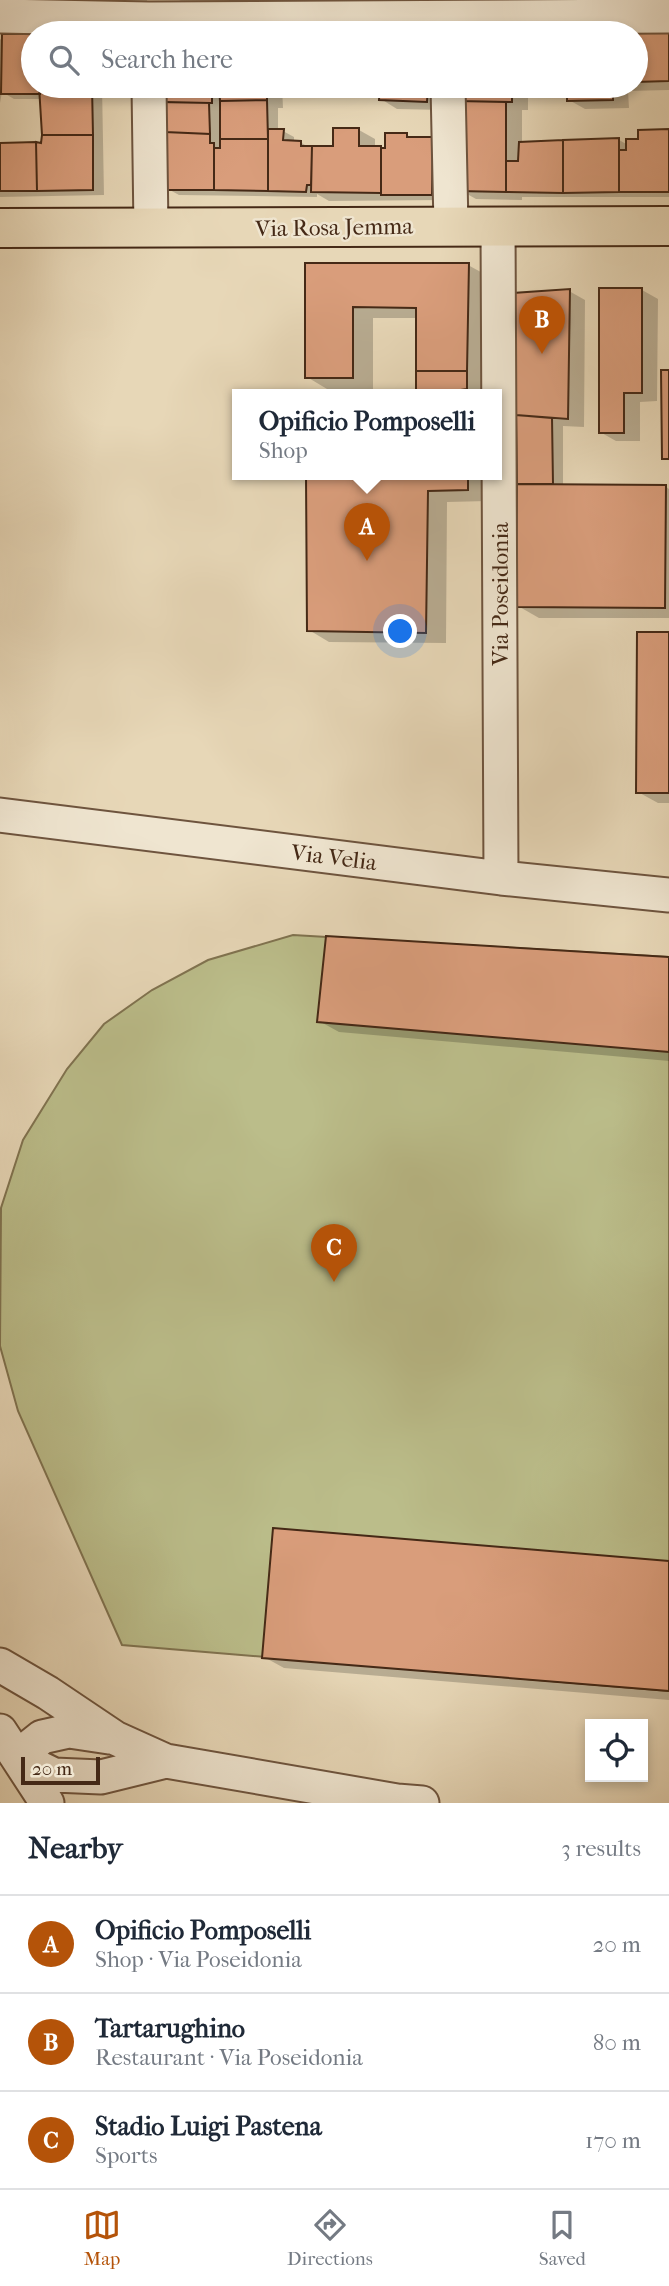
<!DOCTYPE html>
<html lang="en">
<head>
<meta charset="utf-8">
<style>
	:root { --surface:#fff; --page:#f6f6f7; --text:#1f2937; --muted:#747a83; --line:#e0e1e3; --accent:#b45309 }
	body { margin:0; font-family:"IM FELL French Canon",serif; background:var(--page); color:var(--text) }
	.controls { position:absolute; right:21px; bottom:21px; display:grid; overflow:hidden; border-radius:0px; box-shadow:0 4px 10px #0003 }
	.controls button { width:63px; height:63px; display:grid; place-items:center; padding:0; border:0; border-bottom:2px solid var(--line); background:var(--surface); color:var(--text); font:35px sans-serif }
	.scale { position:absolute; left:21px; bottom:18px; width:79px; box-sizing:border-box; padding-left:7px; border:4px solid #452916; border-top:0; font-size:19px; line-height:24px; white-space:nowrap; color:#452916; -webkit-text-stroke:5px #efe5d0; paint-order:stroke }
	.you { position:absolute; left:401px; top:632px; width:24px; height:24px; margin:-18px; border:5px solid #fff; border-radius:50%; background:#1a73e8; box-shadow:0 0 0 10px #1a73e833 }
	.badge { display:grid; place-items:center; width:46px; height:46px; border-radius:50%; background:var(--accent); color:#fff; font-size:23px; font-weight:700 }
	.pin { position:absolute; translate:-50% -58px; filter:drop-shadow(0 2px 4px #0008) }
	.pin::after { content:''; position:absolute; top:37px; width:24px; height:21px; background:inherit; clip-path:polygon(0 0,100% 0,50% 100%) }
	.popup { position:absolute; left:232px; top:389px; width:270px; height:91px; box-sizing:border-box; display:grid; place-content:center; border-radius:0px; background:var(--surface); filter:drop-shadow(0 2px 5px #0005); font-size:23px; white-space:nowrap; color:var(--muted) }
	.popup b { font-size:26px; color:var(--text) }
	.popup::after { content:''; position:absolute; left:50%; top:100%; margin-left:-14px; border:14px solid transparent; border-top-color:var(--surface) }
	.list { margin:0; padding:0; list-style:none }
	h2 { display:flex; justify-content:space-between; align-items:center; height:91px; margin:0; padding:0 28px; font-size:30px }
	h2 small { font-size:23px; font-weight:400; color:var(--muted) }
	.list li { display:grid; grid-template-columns:46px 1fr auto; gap:21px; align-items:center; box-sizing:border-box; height:98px; padding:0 28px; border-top:2px solid var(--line) }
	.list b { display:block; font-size:26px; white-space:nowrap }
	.list p { margin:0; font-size:23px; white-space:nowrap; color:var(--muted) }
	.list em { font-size:23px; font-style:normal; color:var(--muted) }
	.icon { flex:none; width:38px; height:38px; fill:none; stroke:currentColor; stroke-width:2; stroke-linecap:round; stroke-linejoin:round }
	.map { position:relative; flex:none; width:669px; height:1803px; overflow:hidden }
	.search { position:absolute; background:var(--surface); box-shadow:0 4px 10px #0003; left:21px; right:21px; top:21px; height:77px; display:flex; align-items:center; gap:18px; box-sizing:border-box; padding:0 24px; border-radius:38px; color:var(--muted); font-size:26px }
	.sheet { height:385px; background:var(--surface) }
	nav { display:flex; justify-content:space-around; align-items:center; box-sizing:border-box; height:98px; border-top:2px solid var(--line); background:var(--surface); font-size:19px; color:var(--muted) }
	nav a { display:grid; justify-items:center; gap:4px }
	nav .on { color:var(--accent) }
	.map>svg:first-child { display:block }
	.green { fill:#bbbd8a; stroke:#807350; stroke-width:2 }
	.shadow { fill:#0003 }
	.building { fill:#d99d7b; stroke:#452916; stroke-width:2 }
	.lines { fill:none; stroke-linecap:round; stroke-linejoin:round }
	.minor-casing { stroke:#6e543e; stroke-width:37 }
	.major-casing { stroke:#452916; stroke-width:42 }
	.minor { stroke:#efe5d0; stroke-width:33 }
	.major { stroke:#e7d7b7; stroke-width:38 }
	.labels { text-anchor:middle; stroke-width:5; stroke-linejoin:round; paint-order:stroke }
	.street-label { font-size:23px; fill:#452916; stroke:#efe5d0 }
</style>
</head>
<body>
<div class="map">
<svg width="669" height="1803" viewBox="0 0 669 1803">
	<rect width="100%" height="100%" fill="#e7d7b7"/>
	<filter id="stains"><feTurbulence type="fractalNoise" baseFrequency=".00286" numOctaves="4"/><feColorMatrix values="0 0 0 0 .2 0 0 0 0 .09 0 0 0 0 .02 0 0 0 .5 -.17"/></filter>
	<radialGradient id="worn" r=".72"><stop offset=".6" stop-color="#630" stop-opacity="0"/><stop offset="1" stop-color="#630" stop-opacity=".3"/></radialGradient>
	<path class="green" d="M293,935L669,957V1691L122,1645L18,1411L0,1346L1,1208L23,1140L67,1069L104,1024L152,990L208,960Z"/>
	<path class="shadow" d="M0,0H147V2H67Z
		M179,0H351V3L181,1Z
		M358,0H442V2L365,4Z
		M466,0H547V4L474,5Z
		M3,35H33V86H102L104,195L0,197V145H43L42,99H14L2,92L0,103V39L3,41Z
		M636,35H669V90L628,91L629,108L585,109L569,100V94L528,93V110H522V144L619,140L628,145L669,131V197H522V200L476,199L460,190L461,86H636Z
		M161,86H282L283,108H278V130L283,131L294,137V142H300L310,148H334L359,130L375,139V148L384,150L407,135L414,139L443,145V200L329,201L317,194V197L179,195L168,189Z
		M327,86H444L443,110L397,109L381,99V91H337Z
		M307,265H468L488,276L483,395H417L418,318H373V389H327L307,377Z
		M642,290L658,299L657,401L640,402V441H616L600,432Z
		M569,291L585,300L584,427L563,426V486H665L669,489V618H539L518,606L519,482L515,295Z
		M308,475H487L488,501L447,502L446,643L329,642L309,630Z
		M669,634V803H658L638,792Z
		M669,959V1061L339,1032L319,1021Z
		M669,1563V1700L284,1668L264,1657Z"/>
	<path class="building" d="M613,33H669V81L636,82V33Z
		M2,34H33V86H39L40,94H1Z
		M39,86H92L93,135H42Z
		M160,86H212V103L159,102Z
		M219,86H267V100L220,101Z
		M380,86H428L427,102L379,100Z
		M459,86H512V102L458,101Z
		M567,86H613V100L567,101Z
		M267,100L268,139H220V101Z
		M458,101L506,102V192L458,191Z
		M165,102L209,103L210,134L165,132Z
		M333,128H359V146H381V193L311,192L312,146H333Z
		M268,129H284L283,140L301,141V146H312L311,185H307L306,192L268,191Z
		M669,129V192H619V150H626V139H638V130Z
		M165,132L210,134V143H214V190H166Z
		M385,133H407V137H433L432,195H381V148H385Z
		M42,135H93V190L37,191L36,142L41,143Z
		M619,138V192L563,193V140Z
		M220,139H268V191L214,190V148H220Z
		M563,140V193L506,192V161H518L519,142Z
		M36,142L37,191H0V143Z
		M305,263H469L467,371H416V308L353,307V378H305Z
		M599,288H642V393H624V433H599Z
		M570,289L568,419L516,415L513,293Z
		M661,370H669V459H662Z
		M416,371H467V389L460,390V395H416Z
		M516,415L552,418L553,484H517Z
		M306,475H468V490L428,491L426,633L307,631Z
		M517,484L666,485L665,608L516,607Z
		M637,632H669V793H636Z
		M326,936L669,957V1052L317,1022Z
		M273,1528L669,1561V1691L262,1658Z"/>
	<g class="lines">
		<g class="minor-casing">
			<path id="minor" d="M0,16L149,19L669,16
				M149,86L151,229
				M448,86L451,226
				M498,226L501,878
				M0,815L501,878L669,895
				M0,1665L48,1693L115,1738L166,1761L397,1801L422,1803
				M0,1731L47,1803
				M17,1757L54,1775L101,1777L166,1761
				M17,1757L42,1737L69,1731L109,1737"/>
		</g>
		<g class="major-casing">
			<path id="major" d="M0,228L669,226"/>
		</g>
		<use href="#minor" class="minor"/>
		<use href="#major" class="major"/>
	</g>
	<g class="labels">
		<g class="street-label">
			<text transform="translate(334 227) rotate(-1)" y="8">Via Rosa Jemma</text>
			<text transform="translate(500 594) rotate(-90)" y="8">Via Poseidonia</text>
			<text transform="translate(334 857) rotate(7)" y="8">Via Velia</text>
		</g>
	</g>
	<rect width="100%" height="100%" filter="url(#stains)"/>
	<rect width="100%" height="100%" fill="url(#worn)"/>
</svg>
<div class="controls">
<button><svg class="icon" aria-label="locate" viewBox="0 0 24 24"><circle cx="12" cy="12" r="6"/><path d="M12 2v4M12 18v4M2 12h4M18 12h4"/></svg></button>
</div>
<div class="scale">20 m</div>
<div class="you"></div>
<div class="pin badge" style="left:367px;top:561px">A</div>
<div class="popup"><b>Opificio Pomposelli</b>Shop</div>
<div class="pin badge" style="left:542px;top:354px">B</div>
<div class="pin badge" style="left:334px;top:1282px">C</div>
<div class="search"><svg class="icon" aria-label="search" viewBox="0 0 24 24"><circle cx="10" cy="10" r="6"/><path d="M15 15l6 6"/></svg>Search here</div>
</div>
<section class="sheet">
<h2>Nearby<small>3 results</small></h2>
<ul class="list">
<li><span class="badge">A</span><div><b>Opificio Pomposelli</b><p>Shop · Via Poseidonia</p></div><em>20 m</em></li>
<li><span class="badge">B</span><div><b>Tartarughino</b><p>Restaurant · Via Poseidonia</p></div><em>80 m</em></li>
<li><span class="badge">C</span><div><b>Stadio Luigi Pastena</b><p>Sports</p></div><em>170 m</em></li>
</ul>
</section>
<nav>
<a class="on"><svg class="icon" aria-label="map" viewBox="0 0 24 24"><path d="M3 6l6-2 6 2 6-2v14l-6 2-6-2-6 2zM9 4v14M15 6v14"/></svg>Map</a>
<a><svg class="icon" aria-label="directions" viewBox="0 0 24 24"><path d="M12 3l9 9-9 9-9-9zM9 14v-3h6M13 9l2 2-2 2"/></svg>Directions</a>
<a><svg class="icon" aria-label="saved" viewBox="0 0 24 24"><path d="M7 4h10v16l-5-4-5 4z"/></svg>Saved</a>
</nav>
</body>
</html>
